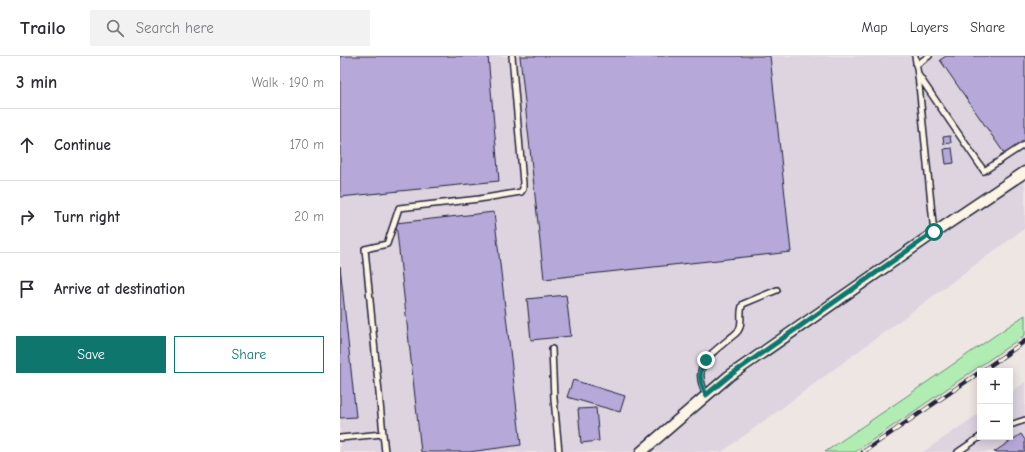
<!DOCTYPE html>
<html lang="en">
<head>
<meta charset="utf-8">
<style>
	:root { --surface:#fff; --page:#f2f2f3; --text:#2b2b33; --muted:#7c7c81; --line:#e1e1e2; --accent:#0f766e }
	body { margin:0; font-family:"Comic Neue",sans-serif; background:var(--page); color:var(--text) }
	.controls { position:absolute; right:12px; bottom:12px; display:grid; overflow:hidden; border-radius:0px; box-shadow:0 2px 10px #0003 }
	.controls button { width:36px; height:36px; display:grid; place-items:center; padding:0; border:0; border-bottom:1px solid var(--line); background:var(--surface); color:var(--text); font:20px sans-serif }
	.stop { position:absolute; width:12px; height:12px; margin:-9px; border:3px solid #0f766e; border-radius:50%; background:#fff }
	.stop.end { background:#0f766e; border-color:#fff; box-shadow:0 1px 4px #0008 }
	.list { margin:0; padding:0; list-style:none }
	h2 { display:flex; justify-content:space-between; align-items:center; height:52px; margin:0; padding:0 16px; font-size:17px }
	h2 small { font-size:13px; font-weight:400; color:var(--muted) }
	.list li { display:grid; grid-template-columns:26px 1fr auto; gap:12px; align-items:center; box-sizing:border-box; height:72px; padding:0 16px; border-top:1px solid var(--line) }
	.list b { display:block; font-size:15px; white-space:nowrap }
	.list em { font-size:13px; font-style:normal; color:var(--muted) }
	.actions { display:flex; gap:8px; padding:12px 16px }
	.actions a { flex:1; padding:9px 0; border:1px solid var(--accent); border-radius:0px; text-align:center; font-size:14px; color:var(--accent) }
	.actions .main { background:var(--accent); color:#fff }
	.icon { flex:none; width:22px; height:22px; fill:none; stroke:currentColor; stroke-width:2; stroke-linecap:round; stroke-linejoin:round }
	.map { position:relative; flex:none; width:685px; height:396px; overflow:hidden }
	header { display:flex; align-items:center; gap:24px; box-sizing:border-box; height:56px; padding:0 20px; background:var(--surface); border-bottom:1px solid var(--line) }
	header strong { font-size:19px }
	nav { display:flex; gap:22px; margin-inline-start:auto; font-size:14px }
	.search { width:280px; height:36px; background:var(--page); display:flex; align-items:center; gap:10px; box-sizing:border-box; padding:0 14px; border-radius:0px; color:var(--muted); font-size:15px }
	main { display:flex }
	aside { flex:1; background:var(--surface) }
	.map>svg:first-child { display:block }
	.built { fill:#ddd4e0 }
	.green { fill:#b1edb3; stroke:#6a8877 }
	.building { fill:#b6a9da; stroke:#22223b }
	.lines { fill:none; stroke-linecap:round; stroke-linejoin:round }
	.lane-casing { stroke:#22223b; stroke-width:8 }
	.street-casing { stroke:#22223b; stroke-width:13 }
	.lane { stroke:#fcf5e5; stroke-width:5 }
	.street { stroke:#fcf5e5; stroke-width:10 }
	.rail-casing { stroke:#22223b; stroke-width:4.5 }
	.rail { stroke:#fcf5e5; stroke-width:3; stroke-dasharray:9; stroke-linecap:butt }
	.route { stroke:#0f766e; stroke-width:5 }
</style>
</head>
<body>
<header>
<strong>Trailo</strong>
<div class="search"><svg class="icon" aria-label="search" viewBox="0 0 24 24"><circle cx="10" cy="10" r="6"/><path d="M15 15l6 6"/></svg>Search here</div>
<nav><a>Map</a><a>Layers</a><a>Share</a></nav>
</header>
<main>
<aside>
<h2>3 min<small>Walk · 190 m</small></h2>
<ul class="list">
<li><svg class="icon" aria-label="ahead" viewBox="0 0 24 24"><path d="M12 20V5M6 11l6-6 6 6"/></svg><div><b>Continue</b></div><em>170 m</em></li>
<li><svg class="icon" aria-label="right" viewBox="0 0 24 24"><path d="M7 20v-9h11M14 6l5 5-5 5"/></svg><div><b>Turn right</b></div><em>20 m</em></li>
<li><svg class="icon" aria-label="arrive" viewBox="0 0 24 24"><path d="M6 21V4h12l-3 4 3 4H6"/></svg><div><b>Arrive at destination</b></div></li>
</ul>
<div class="actions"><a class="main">Save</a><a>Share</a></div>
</aside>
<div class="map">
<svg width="685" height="396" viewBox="0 0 685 396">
	<rect width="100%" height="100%" fill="#eee6e3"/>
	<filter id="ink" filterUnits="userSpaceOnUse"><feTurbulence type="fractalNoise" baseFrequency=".025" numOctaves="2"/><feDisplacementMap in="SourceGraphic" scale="8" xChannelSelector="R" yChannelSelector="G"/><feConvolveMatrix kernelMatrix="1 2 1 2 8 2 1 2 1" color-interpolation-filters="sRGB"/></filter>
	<g filter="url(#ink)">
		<path class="built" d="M0,0H685V172L382,396H0Z
			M685,326V396H583L640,357V381H670V337Z"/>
		<path class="green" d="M685,259V279L515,396H485Z"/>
		<path class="building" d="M0,0H148L159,125L0,141Z
			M180,0H430L451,196L204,223Z
			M606,0H685V87L666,100L600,4Z
			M610,80L611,87L604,88L603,81Z
			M612,92L614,107L606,108L604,93Z
			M154,156L181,389L129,396H81L56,167Z
			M0,210L16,361L0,362Z
			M226,239L231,280L191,284L187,243Z
			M233,324L285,340L280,356L227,341Z
			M256,352L259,385L241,387L238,353Z
			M681,378L685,384V396H654Z"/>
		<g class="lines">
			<g class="lane-casing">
				<path id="lane" d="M575,0L578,19L594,177
					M576,9L589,0
					M579,20L644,115L685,88
					M212,293L214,343L219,396
					M366,339C352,310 367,301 389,283C392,280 396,278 398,275C404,268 398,256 403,248L437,234
					M670,369L685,364
					M43,378L25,193L47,188L59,152L139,143L181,136L183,133V127L172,0
					M0,382L43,378L45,396
					M618,396L640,381"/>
			</g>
			<g class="street-casing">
				<path id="street" d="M301,396L389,320L594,177L685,116"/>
			</g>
			<use href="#lane" class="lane"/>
			<use href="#street" class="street"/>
			<g class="rail-casing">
				<path id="rail" d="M642,315L685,285
					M523,396L640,316"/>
			</g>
			<use href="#rail" class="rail"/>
		</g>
	</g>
	<g class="lines" filter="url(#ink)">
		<path class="route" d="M366,304C357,317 360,325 366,339L389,320L594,176"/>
	</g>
</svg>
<div class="controls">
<button>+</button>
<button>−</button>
</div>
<div class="stop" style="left:594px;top:176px"></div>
<div class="stop end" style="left:366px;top:304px"></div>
</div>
</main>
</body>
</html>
